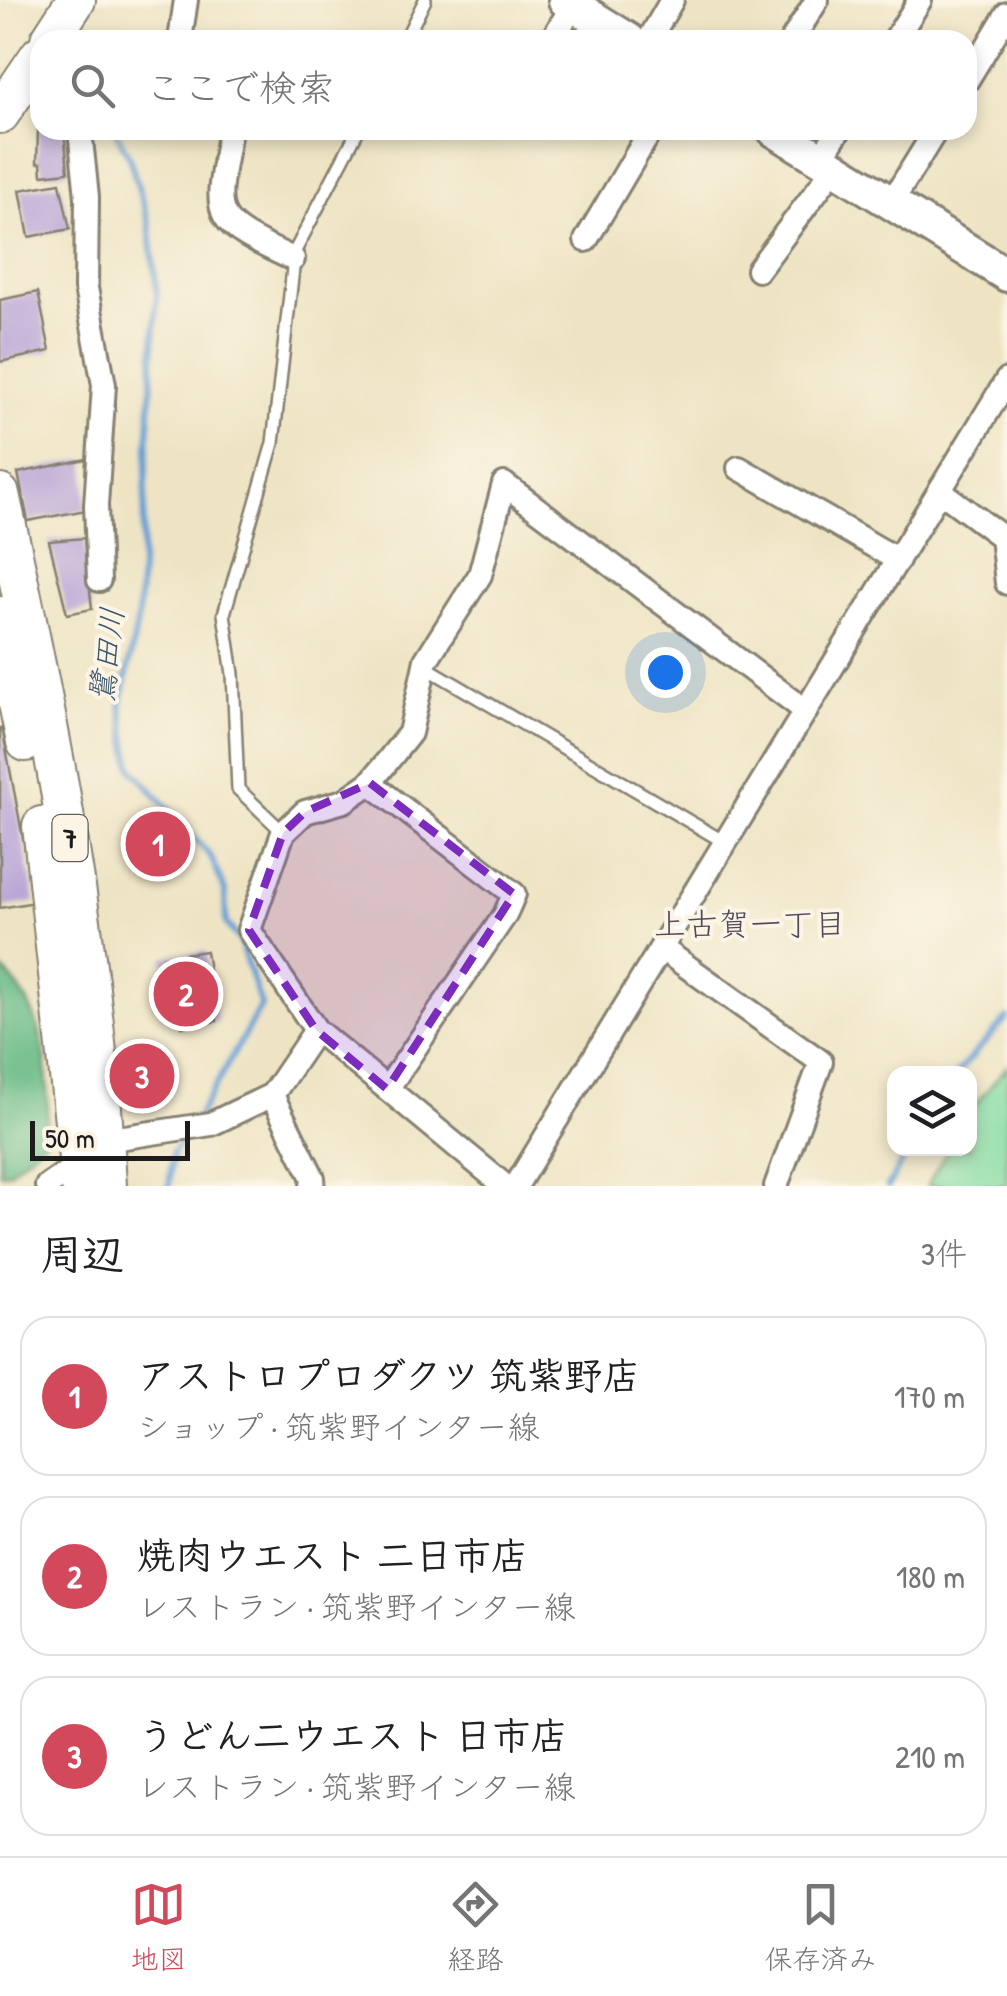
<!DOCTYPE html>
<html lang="ja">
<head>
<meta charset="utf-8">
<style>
	:root { --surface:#fff; --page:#f2f2f2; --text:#202124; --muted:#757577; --line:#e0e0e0; --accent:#d1495b }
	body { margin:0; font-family:"Patrick Hand","Klee One",sans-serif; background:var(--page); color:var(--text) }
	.controls { position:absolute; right:30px; bottom:30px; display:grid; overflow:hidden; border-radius:20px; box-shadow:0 5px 15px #0003 }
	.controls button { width:90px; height:90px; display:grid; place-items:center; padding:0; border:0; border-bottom:2px solid var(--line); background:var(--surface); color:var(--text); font:50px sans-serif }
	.scale { position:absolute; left:30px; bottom:25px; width:160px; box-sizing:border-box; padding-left:10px; border:5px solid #1c1c1c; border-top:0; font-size:28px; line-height:35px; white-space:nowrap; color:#1c1c1c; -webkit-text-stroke:8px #fcf5e5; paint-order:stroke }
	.you { position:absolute; left:665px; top:672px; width:35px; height:35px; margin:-25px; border:8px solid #fff; border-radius:50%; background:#1a73e8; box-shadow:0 0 0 15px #1a73e833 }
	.badge { display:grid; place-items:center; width:65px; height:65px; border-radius:50%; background:var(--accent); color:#fff; font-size:32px; font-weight:700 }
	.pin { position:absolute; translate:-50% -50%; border:5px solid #fff; box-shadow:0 2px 10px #0006 }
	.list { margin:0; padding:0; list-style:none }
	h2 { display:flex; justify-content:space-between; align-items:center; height:130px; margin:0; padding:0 40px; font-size:42px }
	h2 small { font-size:32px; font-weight:400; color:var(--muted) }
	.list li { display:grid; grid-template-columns:65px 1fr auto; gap:30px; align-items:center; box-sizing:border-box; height:160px; margin:0 20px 20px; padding:0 20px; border:2px solid var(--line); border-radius:30px }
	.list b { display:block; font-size:38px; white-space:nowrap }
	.list p { margin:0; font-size:32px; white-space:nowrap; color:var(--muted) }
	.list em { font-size:32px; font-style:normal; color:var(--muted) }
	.icon { flex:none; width:55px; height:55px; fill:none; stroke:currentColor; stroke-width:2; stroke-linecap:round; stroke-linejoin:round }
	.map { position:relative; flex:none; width:1007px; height:1186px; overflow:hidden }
	.search { position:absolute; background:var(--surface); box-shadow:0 5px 15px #0003; left:30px; right:30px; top:30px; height:110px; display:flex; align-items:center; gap:25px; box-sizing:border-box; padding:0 35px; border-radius:30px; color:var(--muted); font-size:38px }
	.sheet { height:670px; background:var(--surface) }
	nav { display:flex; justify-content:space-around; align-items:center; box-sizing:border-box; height:140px; border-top:2px solid var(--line); background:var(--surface); font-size:28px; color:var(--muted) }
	nav a { display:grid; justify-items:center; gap:5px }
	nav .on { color:var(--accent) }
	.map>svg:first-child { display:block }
	.green { fill:#82dba1; stroke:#4f7c5e; stroke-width:2.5 }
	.forest { fill:#69bb87; stroke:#426c52; stroke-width:2.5 }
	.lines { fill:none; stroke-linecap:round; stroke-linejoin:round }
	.stream { stroke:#649ed3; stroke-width:6 }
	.building { fill:#b6a1d5 }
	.lane-casing { stroke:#858070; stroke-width:16 }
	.street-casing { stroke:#858070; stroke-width:28 }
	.secondary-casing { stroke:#858070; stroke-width:38 }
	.primary-casing { stroke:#858070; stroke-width:42 }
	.lane { stroke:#fff; stroke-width:11 }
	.street { stroke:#fff; stroke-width:22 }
	.secondary { stroke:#fff; stroke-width:32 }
	.primary { stroke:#fff; stroke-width:38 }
	.marked { fill:#7b2cbf; fill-opacity:0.2; stroke:#7b2cbf; stroke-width:8; stroke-dasharray:20 12; stroke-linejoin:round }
	.labels { text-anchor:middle; stroke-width:8; stroke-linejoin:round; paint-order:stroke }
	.shield { fill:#fcf5e5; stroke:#5f5d58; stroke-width:2.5 }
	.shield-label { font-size:28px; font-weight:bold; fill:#1c1c1c }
	.water-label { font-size:32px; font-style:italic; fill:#3c566e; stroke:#fcf5e5 }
	.neighbourhood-label { font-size:32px; fill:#524b5d; stroke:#fcf5e5 }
</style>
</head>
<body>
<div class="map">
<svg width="1007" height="1186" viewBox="0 0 1007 1186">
	<rect width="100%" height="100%" fill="#fcf5e5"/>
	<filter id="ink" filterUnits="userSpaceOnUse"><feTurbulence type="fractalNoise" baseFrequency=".01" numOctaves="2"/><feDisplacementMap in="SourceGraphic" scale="20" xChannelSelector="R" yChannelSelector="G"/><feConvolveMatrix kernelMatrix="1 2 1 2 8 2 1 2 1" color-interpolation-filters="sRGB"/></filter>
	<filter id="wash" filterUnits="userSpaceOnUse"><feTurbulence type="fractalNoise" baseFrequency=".0048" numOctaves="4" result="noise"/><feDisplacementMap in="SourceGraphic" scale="40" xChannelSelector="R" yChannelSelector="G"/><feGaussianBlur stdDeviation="2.25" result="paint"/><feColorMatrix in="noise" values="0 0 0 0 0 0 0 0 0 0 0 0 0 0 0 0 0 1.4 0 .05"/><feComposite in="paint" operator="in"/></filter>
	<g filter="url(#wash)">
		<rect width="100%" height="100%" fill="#eee4c4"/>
		<path class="green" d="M1007,1066V1186H927L948,1149L970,1148V1111Z"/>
		<path class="forest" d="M0,967C50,1013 50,1076 46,1140L9,1172L0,1174Z"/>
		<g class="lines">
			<path class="stream" d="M115,130L129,157L149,223L157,292L138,617L121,706L132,768L211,857L225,891L226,924L239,939L261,1006L197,1118
				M956,1074L1007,1018
				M169,1186L173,1152L184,1136
				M888,1186L910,1148"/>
		</g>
		<g id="blocks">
			<path class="building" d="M38,130H64L68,172L42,175L41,163H37Z
				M60,183L70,229L29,237L20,190Z
				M38,292L50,351L0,362V300Z
				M86,459V510L28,521L18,473Z
				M84,538L92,609L67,614L49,541Z
				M2,727L35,902L0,908V728Z
				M173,818L180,865L142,870L135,824Z
				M206,951L217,1021L182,1027L179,1010L162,1012L157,979L166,974L163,957Z
				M151,1055L155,1094L132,1096L127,1059Z"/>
		</g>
	</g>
	<g filter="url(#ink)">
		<use href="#blocks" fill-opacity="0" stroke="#858070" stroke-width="2.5"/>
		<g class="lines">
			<g class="lane-casing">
				<path id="lane" d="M405,40L425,0
					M424,666L726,843
					M283,832L238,789L233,674L224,614L273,443L295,251L358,130"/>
			</g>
			<g class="street-casing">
				<path id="street" d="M180,40L186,0
					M552,40L573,5
					M649,40L672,0
					M792,40L817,0
					M895,40L920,0
					M967,80L1007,14
					M80,130L87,197L86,288L104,385L96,505L99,580
					M230,130C214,220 208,219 293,259
					M820,159L839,130
					M891,203L936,130
					M586,240L651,130
					M758,270L834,168
					M739,468L898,560
					M940,491L1002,537L1007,583
					M370,783L514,894L505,915L387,1089
					M661,948L821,1062L776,1186
					M272,1095L313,1178L312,1186
					M105,1140L211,1124L272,1095L316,1030
					M47,1186L79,1164
					M505,1186L316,1030L249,930L283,833L305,812L344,801L370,783L410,733L426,660L480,575L504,484L806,711
					M516,1186L1007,380"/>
			</g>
			<g class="secondary-casing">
				<path id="secondary" d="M565,0L629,40
					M774,130L1007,275"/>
			</g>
			<g class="primary-casing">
				<path id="primary" d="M50,40L76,0
					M0,114L40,55
					M0,494C50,722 96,952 107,1186
					M0,616L26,742
					M42,826L81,1186"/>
			</g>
			<use href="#lane" class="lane"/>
			<use href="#street" class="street"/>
			<use href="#secondary" class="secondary"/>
			<use href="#primary" class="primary"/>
		</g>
	</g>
	<path class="marked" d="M370,783L514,894L387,1089L316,1030L249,930L283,833L305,812Z"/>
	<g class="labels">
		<rect class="shield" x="52.5" y="815" width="35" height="46" rx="8"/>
		<g class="shield-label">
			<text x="70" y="848">7</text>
		</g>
		<g class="water-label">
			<text transform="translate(107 655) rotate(-83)" y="11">鷺田川</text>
		</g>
		<g class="neighbourhood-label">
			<text x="750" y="935">上古賀一丁目</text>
		</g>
	</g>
</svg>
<div class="controls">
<button><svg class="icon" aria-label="layers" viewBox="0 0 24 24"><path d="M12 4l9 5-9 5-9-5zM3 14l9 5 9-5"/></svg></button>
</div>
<div class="scale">50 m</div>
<div class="you"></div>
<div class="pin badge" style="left:158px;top:844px">1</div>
<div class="pin badge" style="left:186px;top:994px">2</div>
<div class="pin badge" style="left:142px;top:1076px">3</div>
<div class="search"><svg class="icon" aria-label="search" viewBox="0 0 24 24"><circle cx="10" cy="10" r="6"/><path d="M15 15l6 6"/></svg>ここで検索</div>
</div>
<section class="sheet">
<h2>周辺<small>3件</small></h2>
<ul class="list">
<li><span class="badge">1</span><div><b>アストロプロダクツ 筑紫野店</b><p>ショップ · 筑紫野インター線</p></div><em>170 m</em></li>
<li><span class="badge">2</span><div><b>焼肉ウエスト 二日市店</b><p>レストラン · 筑紫野インター線</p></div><em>180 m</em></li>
<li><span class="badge">3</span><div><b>うどん二ウエスト 日市店</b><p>レストラン · 筑紫野インター線</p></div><em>210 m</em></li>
</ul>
</section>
<nav>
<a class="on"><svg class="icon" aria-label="map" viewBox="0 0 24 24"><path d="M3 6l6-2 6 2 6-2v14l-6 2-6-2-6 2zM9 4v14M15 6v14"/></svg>地図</a>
<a><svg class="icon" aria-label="directions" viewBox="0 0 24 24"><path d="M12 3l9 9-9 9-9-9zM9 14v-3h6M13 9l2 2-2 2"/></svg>経路</a>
<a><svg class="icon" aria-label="saved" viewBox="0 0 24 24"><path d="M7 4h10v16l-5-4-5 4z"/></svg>保存済み</a>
</nav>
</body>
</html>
